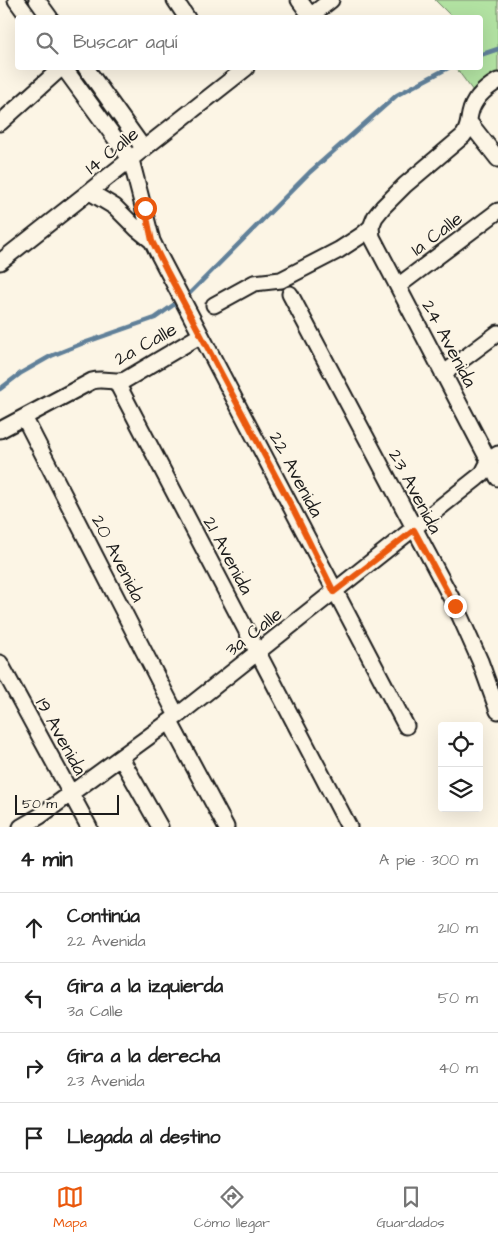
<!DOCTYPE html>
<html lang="es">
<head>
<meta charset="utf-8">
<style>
	:root { --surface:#fff; --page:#f6f6f6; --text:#222; --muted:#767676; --line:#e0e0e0; --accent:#ea580c }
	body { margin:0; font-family:"Architects Daughter",sans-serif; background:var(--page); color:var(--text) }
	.controls { position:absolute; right:15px; bottom:15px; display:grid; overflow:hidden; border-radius:5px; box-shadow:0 5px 20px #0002 }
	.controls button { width:45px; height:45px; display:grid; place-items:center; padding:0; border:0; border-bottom:1px solid var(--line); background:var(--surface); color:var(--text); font:25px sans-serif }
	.scale { position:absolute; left:15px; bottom:12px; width:104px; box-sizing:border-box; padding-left:5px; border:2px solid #1c1c1c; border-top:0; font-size:14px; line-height:18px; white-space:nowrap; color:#1c1c1c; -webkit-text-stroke:4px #fcf5e5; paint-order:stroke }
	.stop { position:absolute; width:15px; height:15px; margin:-11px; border:4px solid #ea580c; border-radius:50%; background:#fff }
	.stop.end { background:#ea580c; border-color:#fff; box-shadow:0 1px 5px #0008 }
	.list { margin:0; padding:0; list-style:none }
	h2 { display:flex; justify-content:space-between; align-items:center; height:65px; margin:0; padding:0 20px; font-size:21px }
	h2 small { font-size:16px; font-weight:400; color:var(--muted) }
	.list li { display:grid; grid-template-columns:32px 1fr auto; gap:15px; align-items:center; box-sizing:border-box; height:70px; padding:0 20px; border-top:1px solid var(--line) }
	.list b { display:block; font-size:19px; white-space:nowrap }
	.list p { margin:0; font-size:16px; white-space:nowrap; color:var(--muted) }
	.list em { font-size:16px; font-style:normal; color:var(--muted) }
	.icon { flex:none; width:28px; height:28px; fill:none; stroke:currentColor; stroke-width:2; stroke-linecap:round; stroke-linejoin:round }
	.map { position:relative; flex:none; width:498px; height:827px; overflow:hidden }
	.search { position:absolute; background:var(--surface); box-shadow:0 5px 20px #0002; left:15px; right:15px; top:15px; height:55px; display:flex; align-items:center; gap:12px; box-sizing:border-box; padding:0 18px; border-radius:5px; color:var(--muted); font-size:19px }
	.sheet { height:345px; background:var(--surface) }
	nav { display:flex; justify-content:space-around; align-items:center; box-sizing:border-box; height:70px; border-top:1px solid var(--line); background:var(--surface); font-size:14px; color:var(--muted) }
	nav a { display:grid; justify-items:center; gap:2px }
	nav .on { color:var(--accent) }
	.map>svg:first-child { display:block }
	.green { fill:#b2e2a2; stroke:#677f5f }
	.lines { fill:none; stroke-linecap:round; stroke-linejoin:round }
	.stream { stroke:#618099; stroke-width:4.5 }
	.minor-casing { stroke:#1c1c1c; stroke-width:19 }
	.minor { stroke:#fcf5e5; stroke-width:15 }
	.route { stroke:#ea580c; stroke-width:6 }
	.labels { text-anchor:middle; stroke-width:4; stroke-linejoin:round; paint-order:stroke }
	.street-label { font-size:19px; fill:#1c1c1c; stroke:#fcf5e5 }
</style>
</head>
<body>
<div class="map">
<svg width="498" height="827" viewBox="0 0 498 827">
	<rect width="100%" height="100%" fill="#fcf5e5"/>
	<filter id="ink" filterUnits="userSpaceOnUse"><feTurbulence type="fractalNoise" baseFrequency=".02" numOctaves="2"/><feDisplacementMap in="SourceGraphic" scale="10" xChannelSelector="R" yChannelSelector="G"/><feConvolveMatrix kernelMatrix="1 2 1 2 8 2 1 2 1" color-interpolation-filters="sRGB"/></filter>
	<g filter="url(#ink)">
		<path class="green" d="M435,0H498V79L473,91L456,68H480V18L452,17Z"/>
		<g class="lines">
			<path class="stream" d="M480,55L498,49
				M0,389L21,373L51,356L81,344L155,318L189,294L310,172L397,95L448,68"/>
			<g class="minor-casing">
				<path id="minor" d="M16,0L29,18
					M37,0L50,18
					M175,0L187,18
					M299,0L310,15
					M308,18L331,0
					M64,68L131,160L152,241L159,255L406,726
					M86,68L144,149
					M469,122L498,159
					M0,123L61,68
					M90,192L115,207L137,229L152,241
					M371,227L372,237L498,478
					M0,262L246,68
					M398,286L498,211
					M290,294L455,605L480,661L498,711
					M214,305L254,283L281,280L339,250L362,235L371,227L375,217L383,207L405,185L463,136C469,128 468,123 470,114C473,99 486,88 498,81
					M443,374L498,333
					M116,381L349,827
					M25,419L177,716
					M0,430L92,381C103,378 114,383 125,380L201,335
					M0,663L89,827
					M170,722L226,827
					M121,758L160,827
					M21,827L40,816L177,716L477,478L483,473L489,461L498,454"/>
			</g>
			<use href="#minor" class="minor"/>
		</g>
	</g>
	<g class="lines" filter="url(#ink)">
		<path class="route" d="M145,208L152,241L168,273L293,509L334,592L414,530L455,606"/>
	</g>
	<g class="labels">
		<g class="street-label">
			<text transform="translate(111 150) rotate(-39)" y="7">14 Calle</text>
			<text transform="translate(436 233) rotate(-37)" y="7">1a Calle</text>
			<text transform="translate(145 343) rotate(-29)" y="7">2a Calle</text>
			<text transform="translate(450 343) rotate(62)" y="7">24 Avenida</text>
			<text transform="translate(297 474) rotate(62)" y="7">22 Avenida</text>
			<text transform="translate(416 491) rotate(62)" y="7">23 Avenida</text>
			<text transform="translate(229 555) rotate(62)" y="7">21 Avenida</text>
			<text transform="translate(119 558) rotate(63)" y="7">20 Avenida</text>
			<text transform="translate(253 631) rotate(-38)" y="7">3a Calle</text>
			<text transform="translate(62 736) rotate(61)" y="7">19 Avenida</text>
		</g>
	</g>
</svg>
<div class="controls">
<button><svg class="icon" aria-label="locate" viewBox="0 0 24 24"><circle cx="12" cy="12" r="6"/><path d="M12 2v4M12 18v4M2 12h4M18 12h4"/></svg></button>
<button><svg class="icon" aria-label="layers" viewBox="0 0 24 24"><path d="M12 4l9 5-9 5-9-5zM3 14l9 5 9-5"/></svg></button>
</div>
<div class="scale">50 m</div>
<div class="stop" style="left:145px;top:208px"></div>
<div class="stop end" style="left:455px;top:606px"></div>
<div class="search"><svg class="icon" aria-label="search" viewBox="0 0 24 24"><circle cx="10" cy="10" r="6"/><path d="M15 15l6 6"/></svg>Buscar aquí</div>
</div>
<section class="sheet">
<h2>4 min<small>A pie · 300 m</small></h2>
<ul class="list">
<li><svg class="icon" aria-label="ahead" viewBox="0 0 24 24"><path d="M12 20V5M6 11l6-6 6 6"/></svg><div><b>Continúa</b><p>22 Avenida</p></div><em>210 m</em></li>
<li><svg class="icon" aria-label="left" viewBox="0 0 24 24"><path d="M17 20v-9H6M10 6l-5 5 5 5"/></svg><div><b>Gira a la izquierda</b><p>3a Calle</p></div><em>50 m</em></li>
<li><svg class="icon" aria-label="right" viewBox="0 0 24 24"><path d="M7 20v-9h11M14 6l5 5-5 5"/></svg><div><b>Gira a la derecha</b><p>23 Avenida</p></div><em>40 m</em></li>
<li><svg class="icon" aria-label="arrive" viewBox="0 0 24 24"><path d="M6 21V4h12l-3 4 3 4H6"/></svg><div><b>Llegada al destino</b></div></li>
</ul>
</section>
<nav>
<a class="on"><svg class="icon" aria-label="map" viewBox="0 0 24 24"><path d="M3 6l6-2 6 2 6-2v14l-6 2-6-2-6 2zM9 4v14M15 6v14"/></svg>Mapa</a>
<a><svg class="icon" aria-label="directions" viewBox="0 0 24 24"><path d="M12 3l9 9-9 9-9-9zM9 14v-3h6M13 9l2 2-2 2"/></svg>Cómo llegar</a>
<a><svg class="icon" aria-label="saved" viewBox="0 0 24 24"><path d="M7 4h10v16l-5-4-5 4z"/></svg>Guardados</a>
</nav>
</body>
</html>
